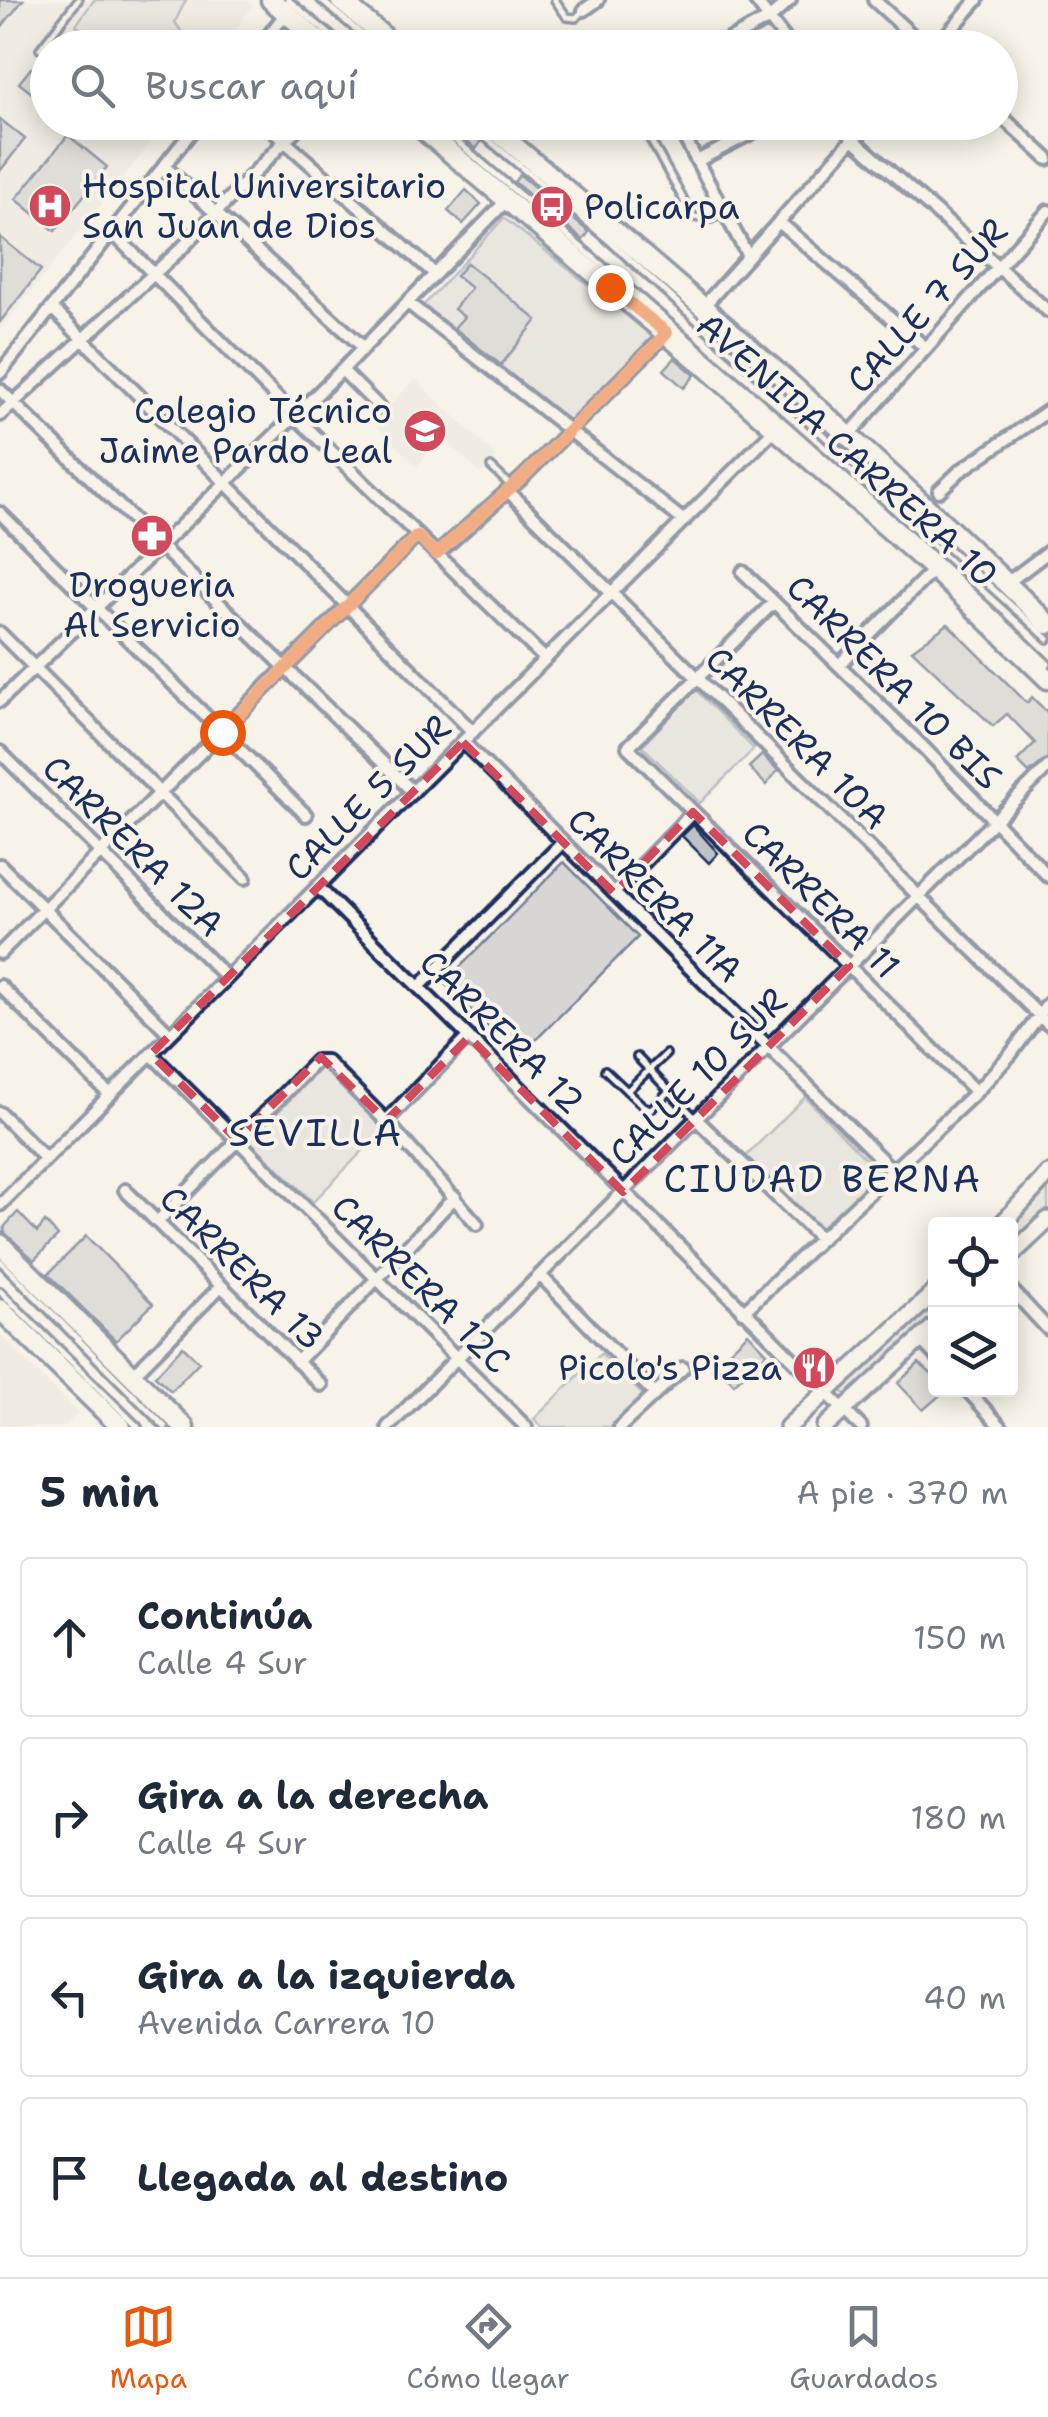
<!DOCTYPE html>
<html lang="es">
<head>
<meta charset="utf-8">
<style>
	:root { --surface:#fff; --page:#f2f2f3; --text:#1f2937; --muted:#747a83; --line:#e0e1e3; --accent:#ea580c }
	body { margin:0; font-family:"Shantell Sans",sans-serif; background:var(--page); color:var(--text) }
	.controls { position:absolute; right:30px; bottom:30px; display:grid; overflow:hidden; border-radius:10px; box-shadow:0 5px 25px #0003 }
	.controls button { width:90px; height:90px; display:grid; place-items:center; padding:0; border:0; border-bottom:2px solid var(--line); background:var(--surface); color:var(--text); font:50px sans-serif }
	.stop { position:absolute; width:30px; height:30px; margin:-22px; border:8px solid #ea580c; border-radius:50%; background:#fff }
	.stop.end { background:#ea580c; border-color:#fff; box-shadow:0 2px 10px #0008 }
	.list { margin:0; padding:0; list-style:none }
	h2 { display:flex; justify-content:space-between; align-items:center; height:130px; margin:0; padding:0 40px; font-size:42px }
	h2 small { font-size:32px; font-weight:400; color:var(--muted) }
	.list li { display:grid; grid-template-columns:65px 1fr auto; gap:30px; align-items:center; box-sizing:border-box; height:160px; margin:0 20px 20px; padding:0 20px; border:2px solid var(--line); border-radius:10px }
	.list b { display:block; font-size:38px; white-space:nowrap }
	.list p { margin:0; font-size:32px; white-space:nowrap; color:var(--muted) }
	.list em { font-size:32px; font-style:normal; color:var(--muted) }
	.icon { flex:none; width:55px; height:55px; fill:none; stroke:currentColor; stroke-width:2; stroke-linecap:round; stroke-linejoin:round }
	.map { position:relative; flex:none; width:1048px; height:1427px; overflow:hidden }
	.search { position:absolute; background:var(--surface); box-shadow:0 5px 25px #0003; left:30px; right:30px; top:30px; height:110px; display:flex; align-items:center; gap:25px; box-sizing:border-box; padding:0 35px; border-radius:55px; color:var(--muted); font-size:38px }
	.sheet { height:850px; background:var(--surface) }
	nav { display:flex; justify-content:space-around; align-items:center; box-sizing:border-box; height:140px; border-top:2px solid var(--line); background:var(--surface); font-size:28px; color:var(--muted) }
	nav a { display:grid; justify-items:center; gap:5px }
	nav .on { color:var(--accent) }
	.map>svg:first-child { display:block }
	.built { fill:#e6e5de }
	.green { fill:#d7d6d4; stroke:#798299; stroke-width:2.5 }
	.building { fill:#c0c3c5; stroke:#1b2f5e; stroke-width:2.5 }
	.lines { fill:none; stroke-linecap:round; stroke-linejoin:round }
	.lane-casing { stroke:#1b2f5e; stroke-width:12 }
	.street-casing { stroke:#1b2f5e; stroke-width:18 }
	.secondary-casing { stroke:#1b2f5e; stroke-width:22 }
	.primary-casing { stroke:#1b2f5e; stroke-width:25 }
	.lane { stroke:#f7f3e8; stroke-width:5 }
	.street { stroke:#f7f3e8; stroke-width:10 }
	.secondary { stroke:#f7f3e8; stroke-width:15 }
	.primary { stroke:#f7f3e8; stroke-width:18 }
	.route { stroke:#ea580c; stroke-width:12 }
	.marked { fill:none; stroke:#d1495b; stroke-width:8; stroke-dasharray:20 12; stroke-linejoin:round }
	.labels { text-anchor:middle; stroke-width:8; stroke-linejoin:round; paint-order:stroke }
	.poi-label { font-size:35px; fill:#1b2f5e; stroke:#f7f3e8; text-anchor:start }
	.street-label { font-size:35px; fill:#1b2f5e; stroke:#f7f3e8 }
	.neighbourhood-label { font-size:38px; letter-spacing:2.5px; fill:#1b2f5e; stroke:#f7f3e8 }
</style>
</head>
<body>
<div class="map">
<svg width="1048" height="1427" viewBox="0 0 1048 1427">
	<rect width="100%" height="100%" fill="#f7f3e8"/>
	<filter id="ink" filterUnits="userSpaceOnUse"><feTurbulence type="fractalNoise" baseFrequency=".01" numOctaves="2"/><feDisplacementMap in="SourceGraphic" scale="20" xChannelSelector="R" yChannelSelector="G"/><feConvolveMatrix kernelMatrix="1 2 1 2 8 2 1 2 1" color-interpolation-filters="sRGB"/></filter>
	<g filter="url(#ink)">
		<path class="built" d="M0,0H246L253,6L222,47L48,48V122L167,123L0,330Z
			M415,379L497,457L481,474L443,438L417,466L373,423Z
			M0,1334L78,1413L64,1427H0Z"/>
		<path class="green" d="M94,0H186L175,22L189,43L185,47H105L76,25Z
			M504,218L654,337L570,424L422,307Z
			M696,690L754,749L700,803L642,746Z
			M564,862L638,937L518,1058L444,983Z
			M322,1067L384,1129L313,1202L250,1141Z
			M805,1097L879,1173L820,1231L746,1156Z
			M1048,1184V1212L1011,1249V1227Z
			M935,1300V1317L849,1398L840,1389Z
			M601,1353L645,1397L614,1427H542L534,1419Z"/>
		<path class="building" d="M0,0H23L0,29Z
			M31,68L41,76L48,68V106L19,83Z
			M0,119L25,139L0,171Z
			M444,122H458L481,142L476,149Z
			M68,135L107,167L55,231L16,199Z
			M520,175L589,232L583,240L514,182Z
			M466,190L481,204L463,224L448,211Z
			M0,237L41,270L0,322Z
			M467,263L537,320L501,365L454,328L464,317L454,309L471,288L456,276Z
			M675,358L695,375L684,388L664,370Z
			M948,624L1027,703L1032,697L1048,713V758L1029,773L1017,761L1035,743L1007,714L993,726L912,650Z
			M762,755L778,770L766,785L749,767Z
			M693,825L718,853L709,863L682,836Z
			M18,1212L37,1232L45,1222L58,1236L34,1260L4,1232L5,1226Z
			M86,1236L153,1304L116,1341L48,1274Z
			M748,1333L767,1353L734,1384L716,1364Z
			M183,1346L199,1362L171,1391L155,1376Z
			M919,1363L936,1378V1390H946L923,1410L898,1383Z"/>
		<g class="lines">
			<g class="lane-casing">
				<path id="lane" d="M288,0L346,48
					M321,0L378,48
					M555,0L567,17L576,18L584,10
					M40,49L78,0
					M434,122C643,299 850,475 1048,664
					M467,122L606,238L1048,639
					M650,139L693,217L711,219L724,213
					M491,467L512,487
					M637,1057L696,1119
					M605,1070L643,1106L651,1109L669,1091
					M627,1091L666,1054
					M0,1261L165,1427
					M0,1291L138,1427"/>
			</g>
			<g class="street-casing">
				<path id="street" d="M755,0L792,48
					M874,0L926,48
					M584,10L598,0
					M259,48L286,13
					M714,48L770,18L790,0
					M935,48L977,0
					M1000,115L1048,159
					M263,122L435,274
					M676,122L748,256
					M842,122L853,139L1048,311
					M697,161L773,122
					M164,166L364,348
					M779,222L926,348
					M112,232L295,416L545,659
					M408,303L684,521
					M52,308L473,732
					M702,308L868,122
					M342,370L379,407
					M0,373L199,122
					M0,390L413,792
					M0,415L181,249L303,122
					M848,436L1048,211
					M508,491L1048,1024
					M939,491L960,471L1048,411
					M0,513L306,815
					M437,554L522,478L667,333
					M743,572L921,745L1048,876
					M1007,583L1048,552
					M774,602L628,747L976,1092
					M0,633L245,878
					M839,665L934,569
					M0,701L342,370L506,201
					M463,742L894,1172
					M0,752L227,978
					M0,865L170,1034
					M318,887L861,1427
					M614,893L693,812
					M0,953L417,536
					M0,986L110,1095
					M419,987L563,842
					M151,1054L526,1427
					M0,1113L46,1159
					M696,1119L821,1239
					M386,1121L468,1037
					M125,1190L321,1385
					M0,1205L775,429
					M157,1222L316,1061H326L386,1121L477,1224
					M540,1275L655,1394
					M1010,1288L1048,1329
					M743,1312L976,1092L1011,1054L1048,1004
					M920,1339L936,1356
					M297,1362L455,1197
					M132,1376L221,1286
					M967,1390L1001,1427
					M388,1427L1048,767
					M620,1427L683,1368"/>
			</g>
			<g class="secondary-casing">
				<path id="secondary" d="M1002,1224L1048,1174
					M1010,1256L1048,1220
					M788,1427L936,1291
					M825,1427L936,1325"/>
			</g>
			<g class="primary-casing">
				<path id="primary" d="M271,0L327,48
					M340,0L397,48
					M414,122L707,368L934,569L1048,679
					M486,122C678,284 870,448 1048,624
					M0,1244L184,1427
					M0,1309L121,1427"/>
			</g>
			<use href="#lane" class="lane"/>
			<use href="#street" class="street"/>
			<use href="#secondary" class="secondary"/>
			<use href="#primary" class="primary"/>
		</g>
	</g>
	<g class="lines" filter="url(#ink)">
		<path class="route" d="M222,732L417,536L436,554L522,478L667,333L610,287"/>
	</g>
	<path d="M0 0H1048V1427H0ZM463,742L614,893L693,812L849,966L623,1192L469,1037L386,1121L321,1057L237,1140L151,1054Z" fill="#f7f3e8" fill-opacity=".55" fill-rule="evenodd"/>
	<path class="marked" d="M463,742L614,893L693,812L849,966L623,1192L469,1037L386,1121L321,1057L237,1140L151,1054Z"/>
	<defs>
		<g id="hospital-disc" transform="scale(2.25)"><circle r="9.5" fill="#d1495b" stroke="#f7f3e8"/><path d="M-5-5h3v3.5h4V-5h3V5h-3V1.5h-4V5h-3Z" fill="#fff"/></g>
		<g id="bus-disc" transform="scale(2.25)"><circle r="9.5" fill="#d1495b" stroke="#f7f3e8"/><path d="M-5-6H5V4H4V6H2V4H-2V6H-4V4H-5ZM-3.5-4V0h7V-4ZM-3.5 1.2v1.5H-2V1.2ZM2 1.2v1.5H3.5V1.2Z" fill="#fff"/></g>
		<g id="school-disc" transform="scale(2.25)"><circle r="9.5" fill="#d1495b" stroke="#f7f3e8"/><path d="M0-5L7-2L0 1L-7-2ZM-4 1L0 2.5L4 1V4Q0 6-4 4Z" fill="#fff"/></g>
		<g id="pharmacy-disc" transform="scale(2.25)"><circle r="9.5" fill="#d1495b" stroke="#f7f3e8"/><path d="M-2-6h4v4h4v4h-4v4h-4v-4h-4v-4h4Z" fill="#fff"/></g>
		<g id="restaurant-disc" transform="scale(2.25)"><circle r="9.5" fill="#d1495b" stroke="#f7f3e8"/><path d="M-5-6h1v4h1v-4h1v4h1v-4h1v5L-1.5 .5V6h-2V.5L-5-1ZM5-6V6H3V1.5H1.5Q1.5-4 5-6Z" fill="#fff"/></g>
	</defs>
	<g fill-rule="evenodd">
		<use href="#hospital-disc" x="50" y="206"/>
		<use href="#bus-disc" x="552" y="207"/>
		<use href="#school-disc" x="425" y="431"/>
		<use href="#pharmacy-disc" x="152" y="536"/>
		<use href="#restaurant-disc" x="814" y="1368"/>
	</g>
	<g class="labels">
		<g class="poi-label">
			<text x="82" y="198">Hospital Universitario<tspan x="82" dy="40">San Juan de Dios</tspan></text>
			<text x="584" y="219">Policarpa</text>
			<text x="392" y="423" text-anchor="end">Colegio Técnico<tspan x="392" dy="40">Jaime Pardo Leal</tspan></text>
			<text x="152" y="597" text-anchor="middle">Drogueria<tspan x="152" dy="40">Al Servicio</tspan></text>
			<text x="782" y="1380" text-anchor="end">Picolo's Pizza</text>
		</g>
		<g class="street-label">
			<text transform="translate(927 306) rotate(-48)" y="12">CALLE 7 SUR</text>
			<text transform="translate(847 450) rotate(42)" y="12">AVENIDA CARRERA 10</text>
			<text transform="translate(894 682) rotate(45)" y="12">CARRERA 10 BIS</text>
			<text transform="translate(797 738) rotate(45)" y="12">CARRERA 10A</text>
			<text transform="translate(368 798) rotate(-45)" y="12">CALLE 5 SUR</text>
			<text transform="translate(133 846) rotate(45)" y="12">CARRERA 12A</text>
			<text transform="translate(655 895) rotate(45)" y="12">CARRERA 11A</text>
			<text transform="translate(821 900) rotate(45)" y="12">CARRERA 11</text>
			<text transform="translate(502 1032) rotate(45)" y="12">CARRERA 12</text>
			<text transform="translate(698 1077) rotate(-45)" y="12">CALLE 10 SUR</text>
			<text transform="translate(242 1268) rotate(45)" y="12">CARRERA 13</text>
			<text transform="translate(421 1284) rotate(45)" y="12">CARRERA 12C</text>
		</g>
		<g class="neighbourhood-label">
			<text x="316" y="1146">SEVILLA</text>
			<text x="823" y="1192">CIUDAD BERNA</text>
		</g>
	</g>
</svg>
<div class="controls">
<button><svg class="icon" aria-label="locate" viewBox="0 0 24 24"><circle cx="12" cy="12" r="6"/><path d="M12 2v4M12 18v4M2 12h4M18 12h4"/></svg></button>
<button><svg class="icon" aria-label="layers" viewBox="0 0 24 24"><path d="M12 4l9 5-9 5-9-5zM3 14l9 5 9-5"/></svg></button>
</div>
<div class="stop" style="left:222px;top:732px"></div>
<div class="stop end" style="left:610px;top:287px"></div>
<div class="search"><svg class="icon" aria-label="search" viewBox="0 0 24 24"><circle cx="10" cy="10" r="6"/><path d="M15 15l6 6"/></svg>Buscar aquí</div>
</div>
<section class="sheet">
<h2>5 min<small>A pie · 370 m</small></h2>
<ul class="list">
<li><svg class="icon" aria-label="ahead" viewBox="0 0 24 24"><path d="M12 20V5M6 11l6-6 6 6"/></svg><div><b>Continúa</b><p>Calle 4 Sur</p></div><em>150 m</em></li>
<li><svg class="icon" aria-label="right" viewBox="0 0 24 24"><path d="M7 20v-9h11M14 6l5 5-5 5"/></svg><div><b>Gira a la derecha</b><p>Calle 4 Sur</p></div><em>180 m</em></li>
<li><svg class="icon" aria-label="left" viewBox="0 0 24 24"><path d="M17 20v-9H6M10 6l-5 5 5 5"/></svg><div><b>Gira a la izquierda</b><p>Avenida Carrera 10</p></div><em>40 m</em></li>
<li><svg class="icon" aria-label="arrive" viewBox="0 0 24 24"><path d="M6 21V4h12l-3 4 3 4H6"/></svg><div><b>Llegada al destino</b></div></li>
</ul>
</section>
<nav>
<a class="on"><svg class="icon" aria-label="map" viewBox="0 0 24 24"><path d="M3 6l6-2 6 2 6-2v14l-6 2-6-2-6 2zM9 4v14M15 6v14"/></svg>Mapa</a>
<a><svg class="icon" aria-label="directions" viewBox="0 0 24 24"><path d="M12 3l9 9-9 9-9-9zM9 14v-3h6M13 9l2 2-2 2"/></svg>Cómo llegar</a>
<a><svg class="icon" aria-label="saved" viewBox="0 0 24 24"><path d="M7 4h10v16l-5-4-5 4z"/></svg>Guardados</a>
</nav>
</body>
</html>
